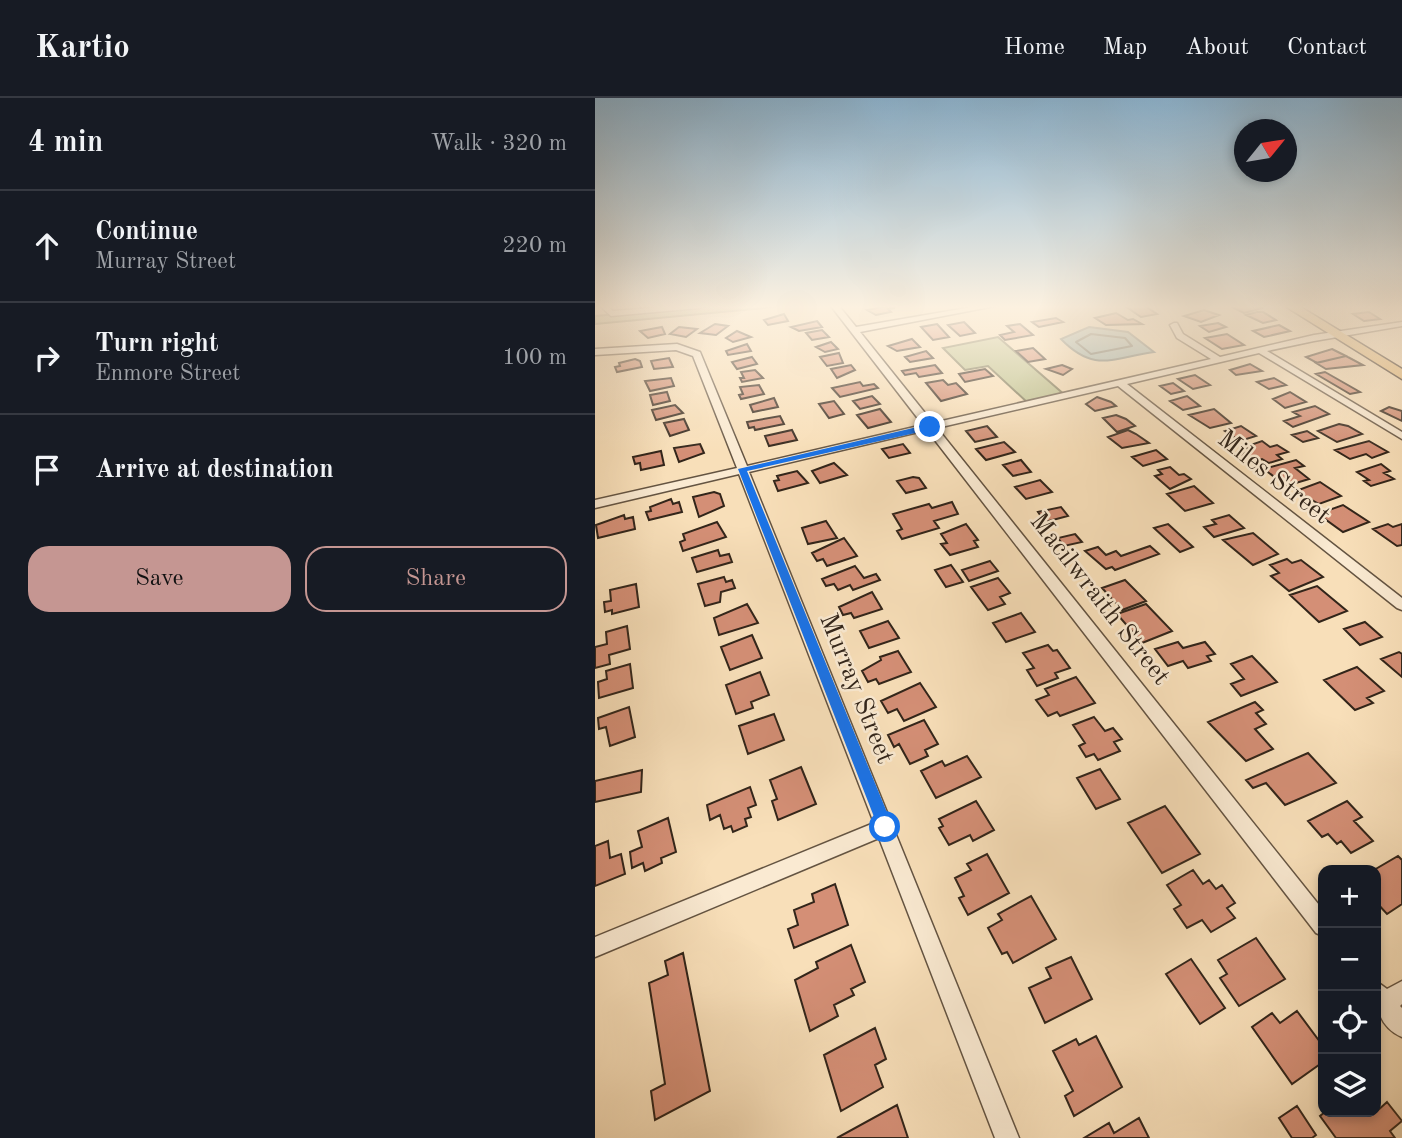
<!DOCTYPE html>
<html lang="en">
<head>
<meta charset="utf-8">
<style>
	:root { --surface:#171b24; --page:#20242c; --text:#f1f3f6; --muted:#9ea1a6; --line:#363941; --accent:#c59692 }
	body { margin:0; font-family:"Old Standard TT",serif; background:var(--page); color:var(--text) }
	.controls { position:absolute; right:21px; bottom:21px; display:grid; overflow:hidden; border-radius:14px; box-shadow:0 4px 10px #0003 }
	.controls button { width:63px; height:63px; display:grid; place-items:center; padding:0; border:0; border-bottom:2px solid var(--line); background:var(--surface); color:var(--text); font:35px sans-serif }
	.compass { position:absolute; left:639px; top:21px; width:63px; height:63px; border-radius:50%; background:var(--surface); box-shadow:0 4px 10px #0003; rotate:60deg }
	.stop { position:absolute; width:21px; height:21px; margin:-16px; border:5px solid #1a73e8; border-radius:50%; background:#fff }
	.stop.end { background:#1a73e8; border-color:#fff; box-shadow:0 2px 7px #0008 }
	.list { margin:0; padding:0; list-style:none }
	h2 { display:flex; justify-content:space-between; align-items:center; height:91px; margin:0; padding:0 28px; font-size:30px }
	h2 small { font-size:23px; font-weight:400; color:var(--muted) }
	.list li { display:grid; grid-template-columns:46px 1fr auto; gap:21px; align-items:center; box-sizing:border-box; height:112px; padding:0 28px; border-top:2px solid var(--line) }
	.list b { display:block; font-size:26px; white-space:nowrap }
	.list p { margin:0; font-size:23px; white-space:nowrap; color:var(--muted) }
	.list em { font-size:23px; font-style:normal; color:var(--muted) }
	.actions { display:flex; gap:14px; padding:21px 28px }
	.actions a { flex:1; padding:16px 0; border:2px solid var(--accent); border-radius:21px; text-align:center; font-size:24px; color:var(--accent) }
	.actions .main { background:var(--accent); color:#111 }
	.icon { flex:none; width:38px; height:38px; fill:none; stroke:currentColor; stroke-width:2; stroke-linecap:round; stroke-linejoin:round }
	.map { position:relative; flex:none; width:807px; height:1040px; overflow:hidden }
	header { display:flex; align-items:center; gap:42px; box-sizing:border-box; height:98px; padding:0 35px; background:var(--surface); border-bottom:2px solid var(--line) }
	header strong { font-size:33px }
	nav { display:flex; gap:38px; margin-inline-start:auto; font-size:24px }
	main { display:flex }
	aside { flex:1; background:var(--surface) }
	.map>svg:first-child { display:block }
	.green { fill:#bdc28f; stroke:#787454; stroke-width:2 }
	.water { fill:#a0bab8; stroke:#747e79; stroke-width:2 }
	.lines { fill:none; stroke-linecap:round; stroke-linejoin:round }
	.shore { stroke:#697069; stroke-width:2 }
	.building { fill:#d48f76; stroke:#32251a; stroke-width:2 }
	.street-casing { stroke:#645442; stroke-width:3 }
	.primary-casing { stroke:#32251a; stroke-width:3 }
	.street { fill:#faead2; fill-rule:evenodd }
	.primary { fill:#ecc07c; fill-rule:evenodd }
	.route { fill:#1a73e8 }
	.labels { text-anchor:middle; stroke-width:5; stroke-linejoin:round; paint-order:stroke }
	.street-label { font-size:26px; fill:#32251a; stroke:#faead2 }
</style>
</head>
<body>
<header>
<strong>Kartio</strong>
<nav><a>Home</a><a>Map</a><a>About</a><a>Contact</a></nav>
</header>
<main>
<aside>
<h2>4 min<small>Walk · 320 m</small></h2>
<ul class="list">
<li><svg class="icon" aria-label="ahead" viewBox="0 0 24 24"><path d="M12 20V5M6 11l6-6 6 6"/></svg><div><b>Continue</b><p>Murray Street</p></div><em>220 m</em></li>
<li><svg class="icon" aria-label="right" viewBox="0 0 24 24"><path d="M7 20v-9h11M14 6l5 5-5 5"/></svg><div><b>Turn right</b><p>Enmore Street</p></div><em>100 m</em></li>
<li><svg class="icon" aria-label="arrive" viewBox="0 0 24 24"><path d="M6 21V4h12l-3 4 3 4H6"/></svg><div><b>Arrive at destination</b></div></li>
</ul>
<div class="actions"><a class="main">Save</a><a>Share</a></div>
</aside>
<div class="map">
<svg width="807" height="1040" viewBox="0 0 807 1040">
	<rect width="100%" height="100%" fill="#f8dfb9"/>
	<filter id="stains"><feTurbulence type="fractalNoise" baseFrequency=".00286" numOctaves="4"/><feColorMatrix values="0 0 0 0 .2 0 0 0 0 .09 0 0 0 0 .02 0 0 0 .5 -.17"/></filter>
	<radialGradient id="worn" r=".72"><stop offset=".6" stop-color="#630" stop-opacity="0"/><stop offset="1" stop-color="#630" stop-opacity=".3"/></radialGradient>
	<path class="green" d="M118,208H189L0,226V218Z
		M403,239L471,298L434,306L393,268L370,272L348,250Z"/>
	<path class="water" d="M494,229L533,234L559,254C517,260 499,275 466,241Z"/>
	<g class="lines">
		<path class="shore" d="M496,236L530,240L537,248L496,256L481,244Z"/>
	</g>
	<path class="building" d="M293,208L300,210L293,211L296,214L281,217L272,212Z
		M530,208H550L562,216L546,219Z
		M635,208H662L667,210L649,215Z
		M609,212L624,217L606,224L589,218Z
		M662,214H668L681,222L668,225L651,217Z
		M774,214L785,221L769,223L758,216Z
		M521,215L533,222L538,221L547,226L511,227L500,220Z
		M189,216L193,223L173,227L169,222Z
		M461,220L468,224L444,229L437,224Z
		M222,223L227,229L204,233L196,229Z
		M369,224L380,235L365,238L353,227Z
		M623,225L631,229L614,234L605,228Z
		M120,226L133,228L121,237L105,235Z
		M342,226L354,239L338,242L326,229Z
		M425,226L438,237L410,242L405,237L419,234L412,228Z
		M684,227L695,233L669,239L658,233Z
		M67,229L70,236L53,240L45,233Z
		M84,229L102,231L91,239L75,236Z
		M227,232L234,239L217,242L211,235Z
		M142,233L156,239L138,244L131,240Z
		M632,236L649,247L627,251L610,240Z
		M317,241L325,249L302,253L293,248Z
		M236,244L243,251L230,254L221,249Z
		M152,246L156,253L133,257L131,253Z
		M438,250L450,261L433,264L421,253Z
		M737,251L751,258L722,265L711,259Z
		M331,253L338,260L315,264L310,259Z
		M244,255L248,265L232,268L225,259Z
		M751,258L768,267L731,271L721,265Z
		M157,259L162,266L142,271L137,264Z
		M74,260L78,269L59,271L56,263Z
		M40,261L45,263L47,269L22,274L20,269L25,268L24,265Z
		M655,266L667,273L641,277L635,272Z
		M256,267L260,272L242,280L236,271Z
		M340,267L347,275L324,279L321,275L310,277L307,273Z
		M467,267L477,271L468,277L451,271Z
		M390,271L398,278L370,284L364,276Z
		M160,272L168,280L147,284L145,280H149L146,274Z
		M730,274L765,294L755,296L721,276Z
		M600,277L615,287L598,291L583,281Z
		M76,280L79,288L55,293L50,283Z
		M679,280L691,287L674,291L662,284Z
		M348,282L353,287L361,285L372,296L346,303L331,285Z
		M265,284L268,288L279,286L283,290L245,299L237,290Z
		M578,285L589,293L576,296L565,288Z
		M164,287L169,296L146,301L144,297L148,296L145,289Z
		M72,294L75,303L58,307L55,297Z
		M695,294L711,304L690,310L678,301Z
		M277,298L285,306L265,311L258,303Z
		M592,298L605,308L588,312L575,303Z
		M502,299L516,304L521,308L500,313L491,306Z
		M179,300L183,309L158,314L155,307Z
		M239,303L249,316L234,320L224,306Z
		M80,307L88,315L61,322L57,312Z
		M720,308L734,316L698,329L689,323L705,318L698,314Z
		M794,309L807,313V323L786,313Z
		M285,311L296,324L273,330L262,317Z
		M619,311L636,325L615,330L594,317Z
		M521,317L531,321L540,328L522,334L508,320Z
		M185,318L189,326L160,332L159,329L154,330L152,324Z
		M89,321L94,332L75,338L69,325Z
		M744,326L753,328L767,336L742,344L723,333Z
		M392,328L402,339L380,344L371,333Z
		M646,328L661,338L645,343L630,333Z
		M197,332L202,342L174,348L170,338Z
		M533,332L541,336L554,345L527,350L513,339Z
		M712,333L723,340L708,344L697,337Z
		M667,343L675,349L682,347L693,354L682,357L687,361L674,365L667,361L657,364L646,356L656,353L650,349Z
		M774,343L793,354L777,360L771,356L755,361L740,352Z
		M409,344L420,354L391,362L381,351Z
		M105,346L109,355L84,364L79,350Z
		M308,346L315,355L294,360L287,351Z
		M561,352L572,361L548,368L537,359Z
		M66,353L69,367L46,372L45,365L40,366L38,359Z
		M426,362L436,374L418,378L408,367Z
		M701,362L709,368L700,370L714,381L691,388L669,371Z
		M239,365L252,377L225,385L217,373Z
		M786,366L795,373L789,375L799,381L776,388L769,383L774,382L762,374Z
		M575,369L584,377L589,376L596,381L575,391L560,378L567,376L563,372Z
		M202,373L213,385L183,393L179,383L184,382L182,378Z
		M318,379L324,380L331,390L311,395L302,383Z
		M445,382L457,394L431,401L420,389Z
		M725,384L746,398L724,406L701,393Z
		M599,388L618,405L590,413L572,396Z
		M119,394L125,396L129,408L104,419L98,399Z
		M76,401L78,406L84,404L87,414L54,422L51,414L56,413L55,409Z
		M357,404L363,416L339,423L344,430L307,441L302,433L307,431L298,416L334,406L337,410Z
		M748,407L774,424L748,434L723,416Z
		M466,409L473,418L450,424L443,414Z
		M29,417L30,421L38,419L40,431L3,440L1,427Z
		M634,417L649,430L619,439L609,429L621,426L617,422Z
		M231,423L242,440L213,446L207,430Z
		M122,424L131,439L88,453L85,444L90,442L88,436Z
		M371,426L383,442L379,443L383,449L355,457L346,446L352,445L346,436Z
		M573,426L598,449L585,454L559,430Z
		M793,426L798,429L807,426V447L802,448L778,431Z
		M658,435L683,456L658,467L628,442Z
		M480,436L487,444L469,448L463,440Z
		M249,440L262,458L232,468L228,461L222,463L217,455Z
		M555,448L564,456L520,472L517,469L511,471L490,453L503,449L511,457L521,453L526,458Z
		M123,452L125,458L134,456L137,464L102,474L97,460Z
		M692,461L697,465L706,462L728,479L694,493L676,478L684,475L675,467Z
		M395,463L403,473L374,483L367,472Z
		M356,467L368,484L351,489L340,472Z
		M260,468L269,480L281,476L285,482L258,492L255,487L243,492L239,486L231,488L227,481Z
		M129,479L131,484L137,482L140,490L126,494L125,504L110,508L103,486Z
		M403,480L415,495L405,499L410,506L393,512L376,489Z
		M530,482L551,503L527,512L507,490Z
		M41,486L44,509L17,516V512L10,514L9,504L16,503L15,492Z
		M722,488L752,513L724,524L695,497Z
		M277,494L287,511L259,520L256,515L248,517L244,509Z
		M152,506L163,525L124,537L119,520Z
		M551,506L577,533L547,545L522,516Z
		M426,515L440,534L411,544L398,525Z
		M293,523L304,540L274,550L265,533Z
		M770,524L787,539L765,547L749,531Z
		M32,528L35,551L14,557L15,566L0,570V549L12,546L11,534Z
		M157,537L167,560L135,572L126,549Z
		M583,544L588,550L610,544L620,556L612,558L616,563L593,570L588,563L573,568L560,551Z
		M453,547L458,553L462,552L475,570L460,575L463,580L442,588L432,572L439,570L428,555Z
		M303,553L316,574L284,586L281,581L273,584L267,573L286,562L285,559Z
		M804,554L807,556V579L786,561Z
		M657,558L682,584L646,598L636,586L649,581L636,566Z
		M35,566L38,590L4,600L3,584L12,581L11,573Z
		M762,569L789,593L772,600L778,605L760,612L729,582Z
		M165,574L174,597L156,604L158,610L141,616L131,587Z
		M481,579L500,605L465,618L462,614L453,618L441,602L454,597L450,591Z
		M325,585L341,609L309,623L302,611L293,615L286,603Z
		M660,604L668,612L661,615L671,626L660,631L678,651L651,663L613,624Z
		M34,609L40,639L15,648L11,629L4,631L3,620Z
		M179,616L189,642L153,656L144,628Z
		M499,619L510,633L518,630L527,641L519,644L525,653L503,662L499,656L491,659L484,648L490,645L478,627Z
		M329,622L343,646L330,652L333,658L315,666L304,646L299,649L293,637Z
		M713,655L741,685L690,707L671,685L658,690L651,682Z
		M372,658L386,679L341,700L326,673L347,663L350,668Z
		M206,669L221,706L183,722L177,703L182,701L175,682Z
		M505,671L525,701L501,711L482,680Z
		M47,672L46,694L0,704V683Z
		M155,689L161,707L153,710L156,719L150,721L152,728L138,734L136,728L129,731L125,717L115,722L112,707Z
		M381,703L399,732L378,743L375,737L354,747L344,730L348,728L344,721Z
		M752,703L767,719L759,723L778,743L756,755L746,743L742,746L733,736L727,739L713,723Z
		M570,708L605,756L567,775L533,725Z
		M73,720L81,754L66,760L67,765L50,773L48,765L37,770L35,754L47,749L43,733Z
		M13,743L15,760L26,756L30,776L0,788V748Z
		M392,756L414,795L373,817L364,800L369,798L360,780L376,772L372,766Z
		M803,758L807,762V806L792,816L781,804L779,772Z
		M598,772L608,786L614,782L621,791L627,787L640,805L632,810L640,820L616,834L607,822L592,830L579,811L586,807L572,787Z
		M240,786L253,827L199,850L193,831L203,827L199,812L219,804L217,796Z
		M436,798L461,841L418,865L412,854L407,856L393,830L407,822L403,816Z
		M661,840L690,881L644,908L625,880L632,876L623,862Z
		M256,847L270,884L256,891L259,897L239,907L243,918L215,933L200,882L223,870L221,864Z
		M88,855L115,993L60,1022L56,993L70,986L54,885L73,877L70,863Z
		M476,859L497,901L450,925L434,890L456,880L451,870Z
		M596,861L630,910L605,926L571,876Z
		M702,913L728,948V964L697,986L657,929L677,915L685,925Z
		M280,930L291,961L280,967L288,989L246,1013L229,957Z
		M501,938L527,989L479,1018L470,998L478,993L458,953L481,941L484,947Z
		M792,1004L807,1023L795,1033L800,1040H741L725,1018L730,1014H781Z
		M302,1007L313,1040H242Z
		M702,1008L721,1037L717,1040H697L684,1020Z
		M544,1020L554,1040H489L514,1025L519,1035Z"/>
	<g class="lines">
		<g class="street-casing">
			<path id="street" d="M5,208H13L18,213L78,208H108L104,210L16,218Z
				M236,208H244L261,229L383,208H400L265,234L338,325L616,261L582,240L575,227L579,225H582L588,236L625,259L719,237L807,224V228L719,243L672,253L807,334V341L664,255L532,286L807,500V512L802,510L523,288L342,330L728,812V838L721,835L332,332L154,374L424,1040H400L284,740L0,859V839L279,725L144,376L0,410V402L142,370L98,258L81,252L0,257V251L82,246L105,254L152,368L328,327Z
				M781,883L792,891L807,883V906L805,908L807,910V939C783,929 780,906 781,883Z"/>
		</g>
		<g class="primary-casing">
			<path id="primary" d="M690,208H704L807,271V281Z"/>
		</g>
		<use href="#street" class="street"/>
		<use href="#primary" class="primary"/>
	</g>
	<linearGradient id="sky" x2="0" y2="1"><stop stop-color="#8bb6d5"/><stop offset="0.59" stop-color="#fcf1e0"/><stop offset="1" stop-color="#fcf1e0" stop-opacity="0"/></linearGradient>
	<rect width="807" height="354" fill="url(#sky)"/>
	<path class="route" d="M335,326L338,331L152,373L298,729L290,735L283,729L143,371Z"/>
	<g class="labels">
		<g class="street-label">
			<text transform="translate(680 378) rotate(38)" y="9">Miles Street</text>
			<text transform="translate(506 500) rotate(52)" y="9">Macilwraith Street</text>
			<text transform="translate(263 590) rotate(68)" y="9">Murray Street</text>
		</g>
	</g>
	<rect width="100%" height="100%" filter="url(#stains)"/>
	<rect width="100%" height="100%" fill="url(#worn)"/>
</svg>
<div class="controls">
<button>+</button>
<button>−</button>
<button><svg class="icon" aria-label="locate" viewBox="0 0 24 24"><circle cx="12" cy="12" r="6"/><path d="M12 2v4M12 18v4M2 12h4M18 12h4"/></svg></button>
<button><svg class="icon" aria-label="layers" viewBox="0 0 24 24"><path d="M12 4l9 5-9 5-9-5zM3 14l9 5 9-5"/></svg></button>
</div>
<svg class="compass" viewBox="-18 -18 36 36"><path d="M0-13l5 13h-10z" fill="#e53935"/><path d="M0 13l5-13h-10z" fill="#9ea1a6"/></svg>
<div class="stop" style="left:290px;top:729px"></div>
<div class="stop end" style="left:335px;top:329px"></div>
</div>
</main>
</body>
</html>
